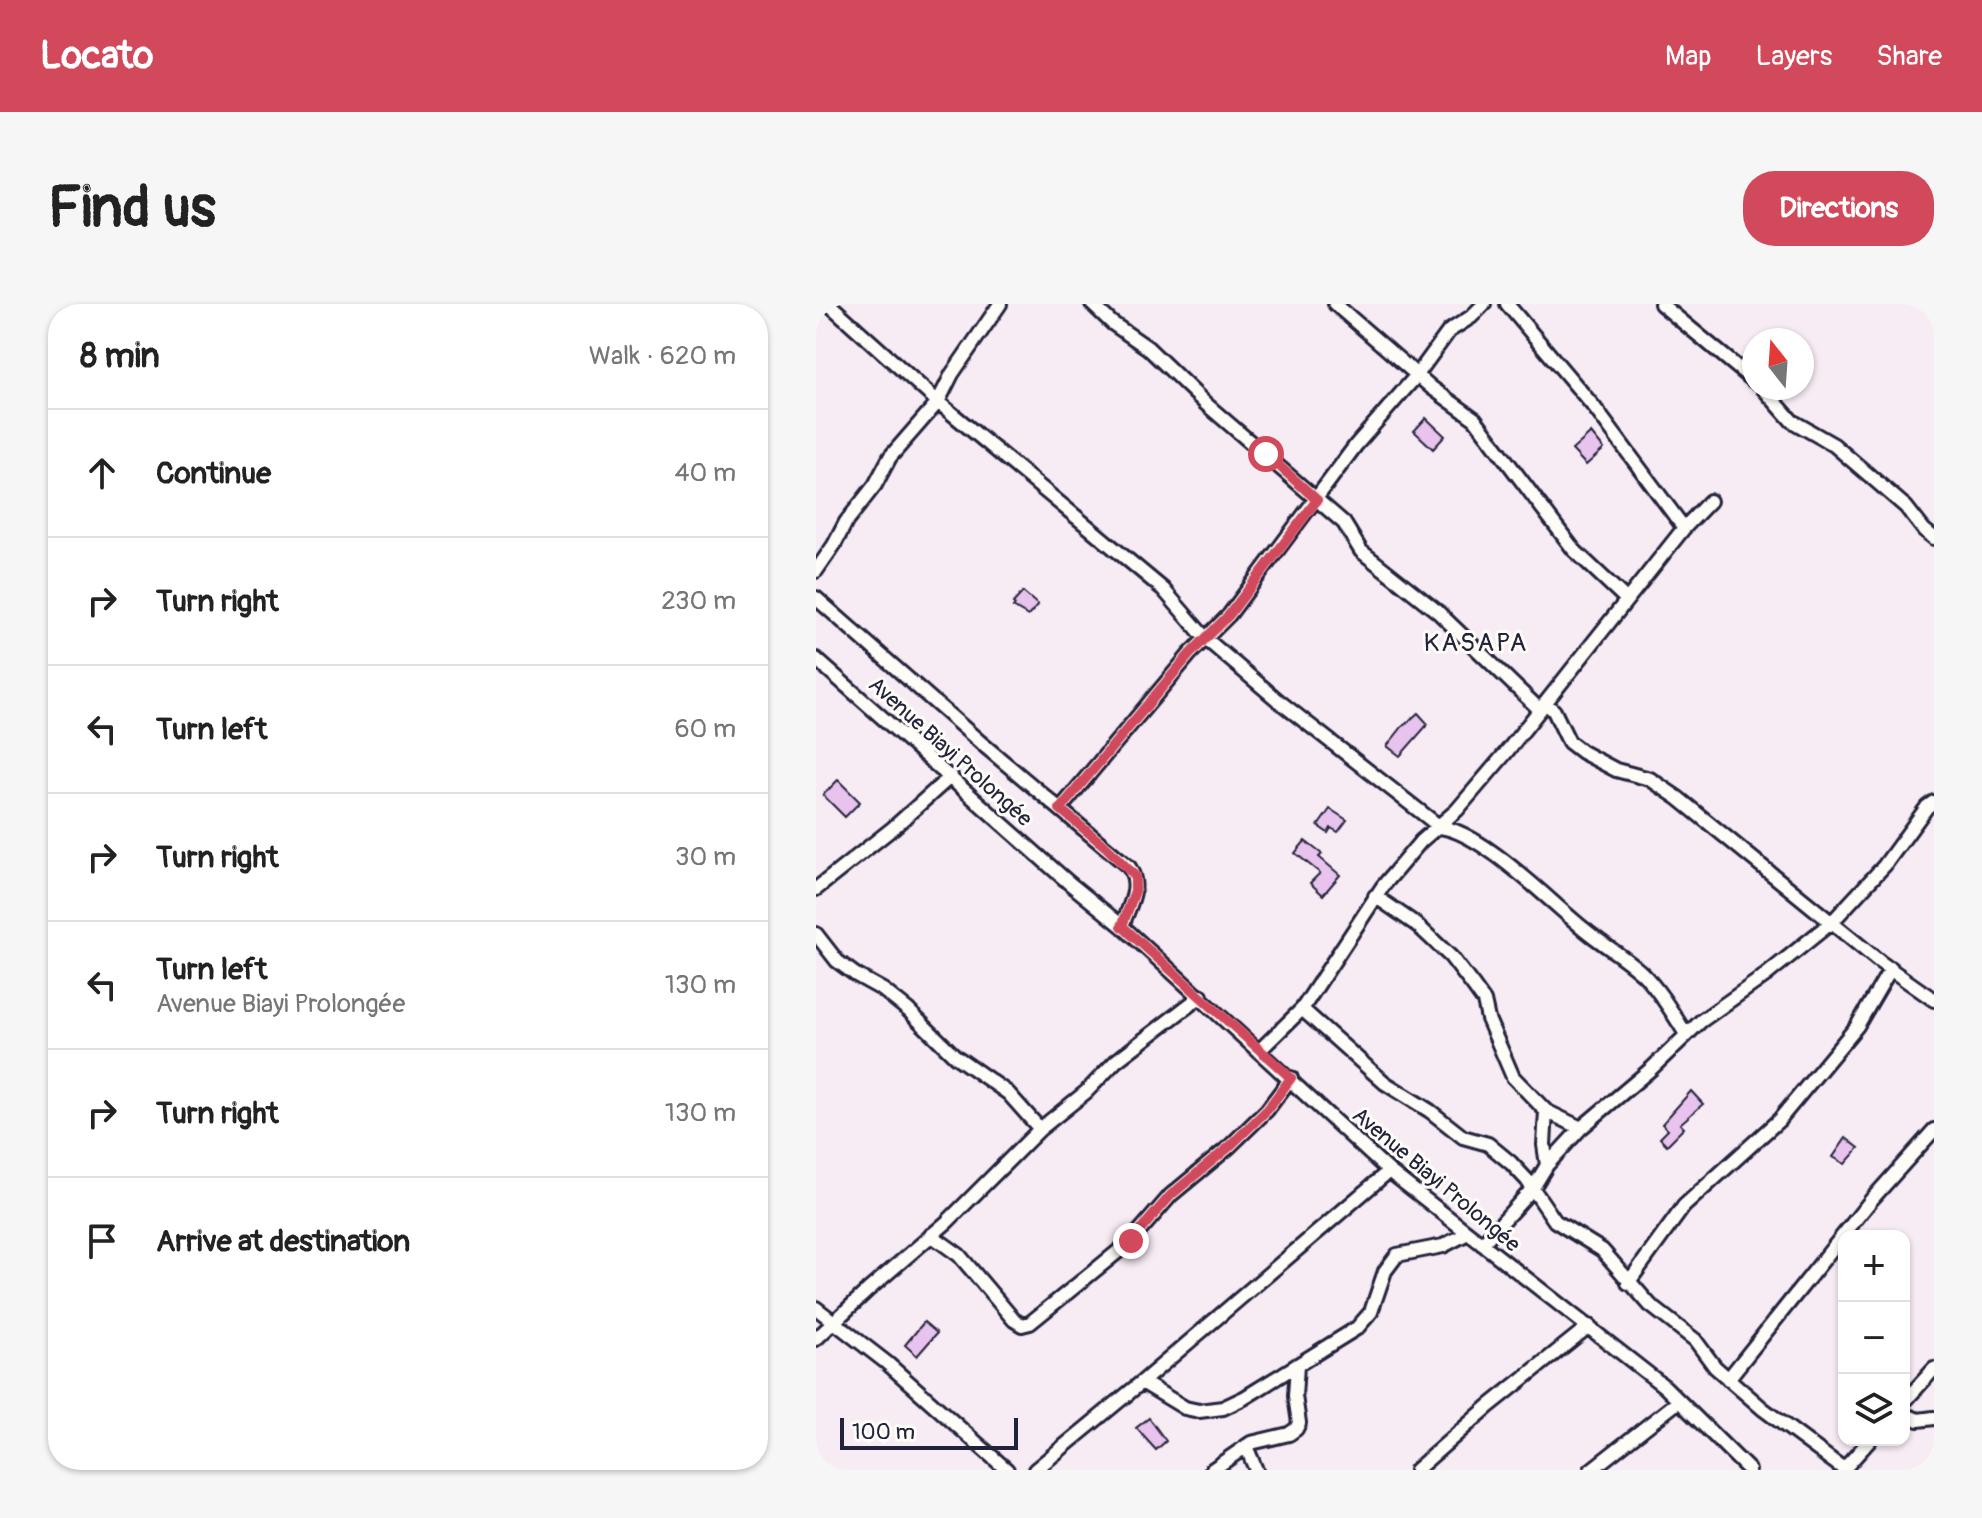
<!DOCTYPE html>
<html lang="en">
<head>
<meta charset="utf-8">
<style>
	:root { --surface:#fff; --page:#f6f6f6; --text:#222; --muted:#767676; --line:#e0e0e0; --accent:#d1495b }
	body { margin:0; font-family:Pangolin,sans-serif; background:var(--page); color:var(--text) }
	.controls { position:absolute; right:24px; bottom:24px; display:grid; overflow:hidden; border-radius:16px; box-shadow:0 2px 6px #0004 }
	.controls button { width:72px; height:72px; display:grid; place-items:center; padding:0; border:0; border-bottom:2px solid var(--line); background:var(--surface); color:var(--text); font:40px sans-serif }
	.compass { position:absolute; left:926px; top:24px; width:72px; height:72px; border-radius:50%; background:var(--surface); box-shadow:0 2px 6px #0004; rotate:343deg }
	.scale { position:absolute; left:24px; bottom:20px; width:178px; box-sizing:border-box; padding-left:8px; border:4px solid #22223b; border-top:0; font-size:22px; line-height:28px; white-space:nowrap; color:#22223b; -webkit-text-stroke:6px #fdfcf7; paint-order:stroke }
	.stop { position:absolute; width:24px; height:24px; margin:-18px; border:6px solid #d1495b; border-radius:50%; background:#fff }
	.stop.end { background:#d1495b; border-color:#fff; box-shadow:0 2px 8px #0008 }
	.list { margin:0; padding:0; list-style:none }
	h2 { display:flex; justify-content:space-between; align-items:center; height:104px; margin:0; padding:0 32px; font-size:34px }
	h2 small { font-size:26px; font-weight:400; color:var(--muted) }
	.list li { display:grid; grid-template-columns:52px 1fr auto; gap:24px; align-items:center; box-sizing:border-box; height:128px; padding:0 32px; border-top:2px solid var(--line) }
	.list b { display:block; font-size:30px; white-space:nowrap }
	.list p { margin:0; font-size:26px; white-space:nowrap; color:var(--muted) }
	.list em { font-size:26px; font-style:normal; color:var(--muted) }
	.icon { flex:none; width:44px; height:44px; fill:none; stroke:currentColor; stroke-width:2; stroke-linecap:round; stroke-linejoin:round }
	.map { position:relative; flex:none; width:1118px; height:1166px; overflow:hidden; border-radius:32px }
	header { display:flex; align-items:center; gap:48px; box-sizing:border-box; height:112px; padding:0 40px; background:var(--accent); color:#fff }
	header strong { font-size:38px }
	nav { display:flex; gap:44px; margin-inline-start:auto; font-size:28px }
	.intro { display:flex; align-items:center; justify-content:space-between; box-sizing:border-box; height:192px; padding:0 48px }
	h1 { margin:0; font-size:56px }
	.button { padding:20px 36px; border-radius:32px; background:var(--accent); color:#fff; font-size:28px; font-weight:700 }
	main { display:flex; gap:48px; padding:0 48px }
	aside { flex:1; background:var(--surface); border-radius:32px; box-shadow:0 2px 6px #0004 }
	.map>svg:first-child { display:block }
	.building { fill:#e8c3ed; stroke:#22223b; stroke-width:2 }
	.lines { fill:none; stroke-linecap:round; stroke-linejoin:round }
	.minor-casing { stroke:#22223b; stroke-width:18 }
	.minor { stroke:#fdfcf7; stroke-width:12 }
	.route { stroke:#d1495b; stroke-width:10 }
	.labels { text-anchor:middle; stroke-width:6; stroke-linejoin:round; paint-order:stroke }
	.street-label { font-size:22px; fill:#22223b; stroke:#fdfcf7 }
	.quarter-label { font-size:26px; letter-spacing:2px; fill:#22223b; stroke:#fdfcf7 }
</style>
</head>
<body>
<header>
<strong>Locato</strong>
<nav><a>Map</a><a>Layers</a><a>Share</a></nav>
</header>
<div class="intro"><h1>Find us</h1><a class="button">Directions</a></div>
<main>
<aside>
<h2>8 min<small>Walk · 620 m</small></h2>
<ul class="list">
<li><svg class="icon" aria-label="ahead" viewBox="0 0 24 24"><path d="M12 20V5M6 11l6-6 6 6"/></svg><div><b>Continue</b></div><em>40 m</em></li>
<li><svg class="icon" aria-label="right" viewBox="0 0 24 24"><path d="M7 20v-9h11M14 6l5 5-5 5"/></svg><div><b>Turn right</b></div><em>230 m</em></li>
<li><svg class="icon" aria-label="left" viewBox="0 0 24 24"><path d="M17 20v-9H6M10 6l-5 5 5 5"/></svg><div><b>Turn left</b></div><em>60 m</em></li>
<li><svg class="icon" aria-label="right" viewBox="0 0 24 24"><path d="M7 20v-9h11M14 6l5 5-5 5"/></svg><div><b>Turn right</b></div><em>30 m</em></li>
<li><svg class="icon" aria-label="left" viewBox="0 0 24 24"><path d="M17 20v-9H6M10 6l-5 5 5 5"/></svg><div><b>Turn left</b><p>Avenue Biayi Prolongée</p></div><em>130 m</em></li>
<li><svg class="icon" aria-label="right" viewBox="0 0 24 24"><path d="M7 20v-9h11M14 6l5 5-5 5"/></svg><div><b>Turn right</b></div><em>130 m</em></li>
<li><svg class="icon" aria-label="arrive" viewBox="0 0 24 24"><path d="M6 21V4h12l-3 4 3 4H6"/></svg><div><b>Arrive at destination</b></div></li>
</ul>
</aside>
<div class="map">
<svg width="1118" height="1166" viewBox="0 0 1118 1166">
	<rect width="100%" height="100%" fill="#f7ebf4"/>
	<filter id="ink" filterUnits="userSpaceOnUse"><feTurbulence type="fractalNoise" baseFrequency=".0125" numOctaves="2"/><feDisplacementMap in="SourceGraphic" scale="16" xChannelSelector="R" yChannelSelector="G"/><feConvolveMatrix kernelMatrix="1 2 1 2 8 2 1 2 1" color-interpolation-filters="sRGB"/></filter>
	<g filter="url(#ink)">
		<path class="building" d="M610,114L629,132L617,145L598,127Z
			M775,129L788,145L770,161L756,146Z
			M207,288L222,301L212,312L197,303L199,301L197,299Z
			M602,409L612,420L584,452L571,442L586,423Z
			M22,476L44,498L29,513L7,491Z
			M514,505L531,516L522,528L515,524L512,529L502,522Z
			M489,537L506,550L503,553L524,571L507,591L494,579L504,569L479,549Z
			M875,787L887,800L864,820L868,824L851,841L844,834L852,826L846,820Z
			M1030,834L1043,844L1029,860L1017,853Z
			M108,1018L121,1029L101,1052L89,1041Z
			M333,1114L350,1137L340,1146L320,1124Z"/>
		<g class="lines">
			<g class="minor-casing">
				<path id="minor" d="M13,0L122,98L347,285L390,335L464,398L624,523C666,528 733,597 768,625C787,641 809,653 827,670C844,687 857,710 870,730
					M276,0L296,19L332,44L390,100L528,219L545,247L622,308L724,406
					M519,0L616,84L659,115L758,246L811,296
					M691,0L778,103L868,224
					M845,0L938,77
					M947,84L976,117L1018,141L1090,203L1108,226L1118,234
					M0,267L18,241L30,218L59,181L74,153L122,98L136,70L184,0
					M0,294L164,438L313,563C326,583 313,602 306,622
					M0,355L252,578L306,622L573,867L849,1083L933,1166
					M730,399L738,407L753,438L766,448L800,466L834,475L862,494L1064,658L1118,696
					M244,505L374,350L413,311L540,141L601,71L633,27L655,13L668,0
					M0,585L77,524L135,472
					M559,592L601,621L635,653L658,683L668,697L672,715L697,773L730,807L765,824
					M0,630L21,657L40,671L67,686L92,706L139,752L192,789L224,825
					M486,705L569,779L614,807L647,833L672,840L695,859L711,876L739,917L786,946L834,1001L879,1036L899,1063L947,1105L1029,1166
					M444,746L486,705L567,582L605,537L641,506L688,451L868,224L894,197
					M730,807L728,841L731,861
					M115,931L143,951L198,1016L206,1021L214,1019L315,937L355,891L413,843L451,806L475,774
					M666,940L717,884L731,861L765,824L835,765L885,717L950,671L1016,618L1068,562L1111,503L1118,498
					M812,979L868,902L963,816L1041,722L1075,664
					M0,1004L71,1059L191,1166
					M0,1035L52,986L131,918L224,825L270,788L300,757L385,692
					M912,1075L1056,895L1118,826
					M326,1078L573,867
					M1088,1098L1118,1065
					M1088,1110L1102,1116L1118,1114
					M430,1142L440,1166
					M1028,1165L1054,1136
					M219,1166L326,1078L369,1104L383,1107L407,1104L428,1094L541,1024L555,1008L569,967L581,951L627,942L652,929
					M396,1166L435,1139L473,1130L480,1125L483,1119L479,1092L481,1061
					M600,1166L673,1102L773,1022
					M775,1166L863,1097"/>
			</g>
			<use href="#minor" class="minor"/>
		</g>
	</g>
	<g class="lines" filter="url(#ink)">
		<path class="route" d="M315,937L355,891L413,843L451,806L475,774L306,622L319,587V572L290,543L244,505L374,350L413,311L501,196L450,150"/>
	</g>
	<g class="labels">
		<g class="street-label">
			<text transform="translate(135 447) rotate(42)" y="8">Avenue Biayi Prolongée</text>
			<text transform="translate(621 875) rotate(40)" y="8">Avenue Biayi Prolongée</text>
		</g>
		<g class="quarter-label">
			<text x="660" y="347">KASAPA</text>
		</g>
	</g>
</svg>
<div class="controls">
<button>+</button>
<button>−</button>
<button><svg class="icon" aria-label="layers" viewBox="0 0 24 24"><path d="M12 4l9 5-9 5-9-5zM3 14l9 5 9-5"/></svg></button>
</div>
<svg class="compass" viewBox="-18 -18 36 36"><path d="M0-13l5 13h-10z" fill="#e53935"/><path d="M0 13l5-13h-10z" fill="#767676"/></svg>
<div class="scale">100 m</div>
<div class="stop" style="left:450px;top:150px"></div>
<div class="stop end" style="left:315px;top:937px"></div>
</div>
</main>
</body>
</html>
